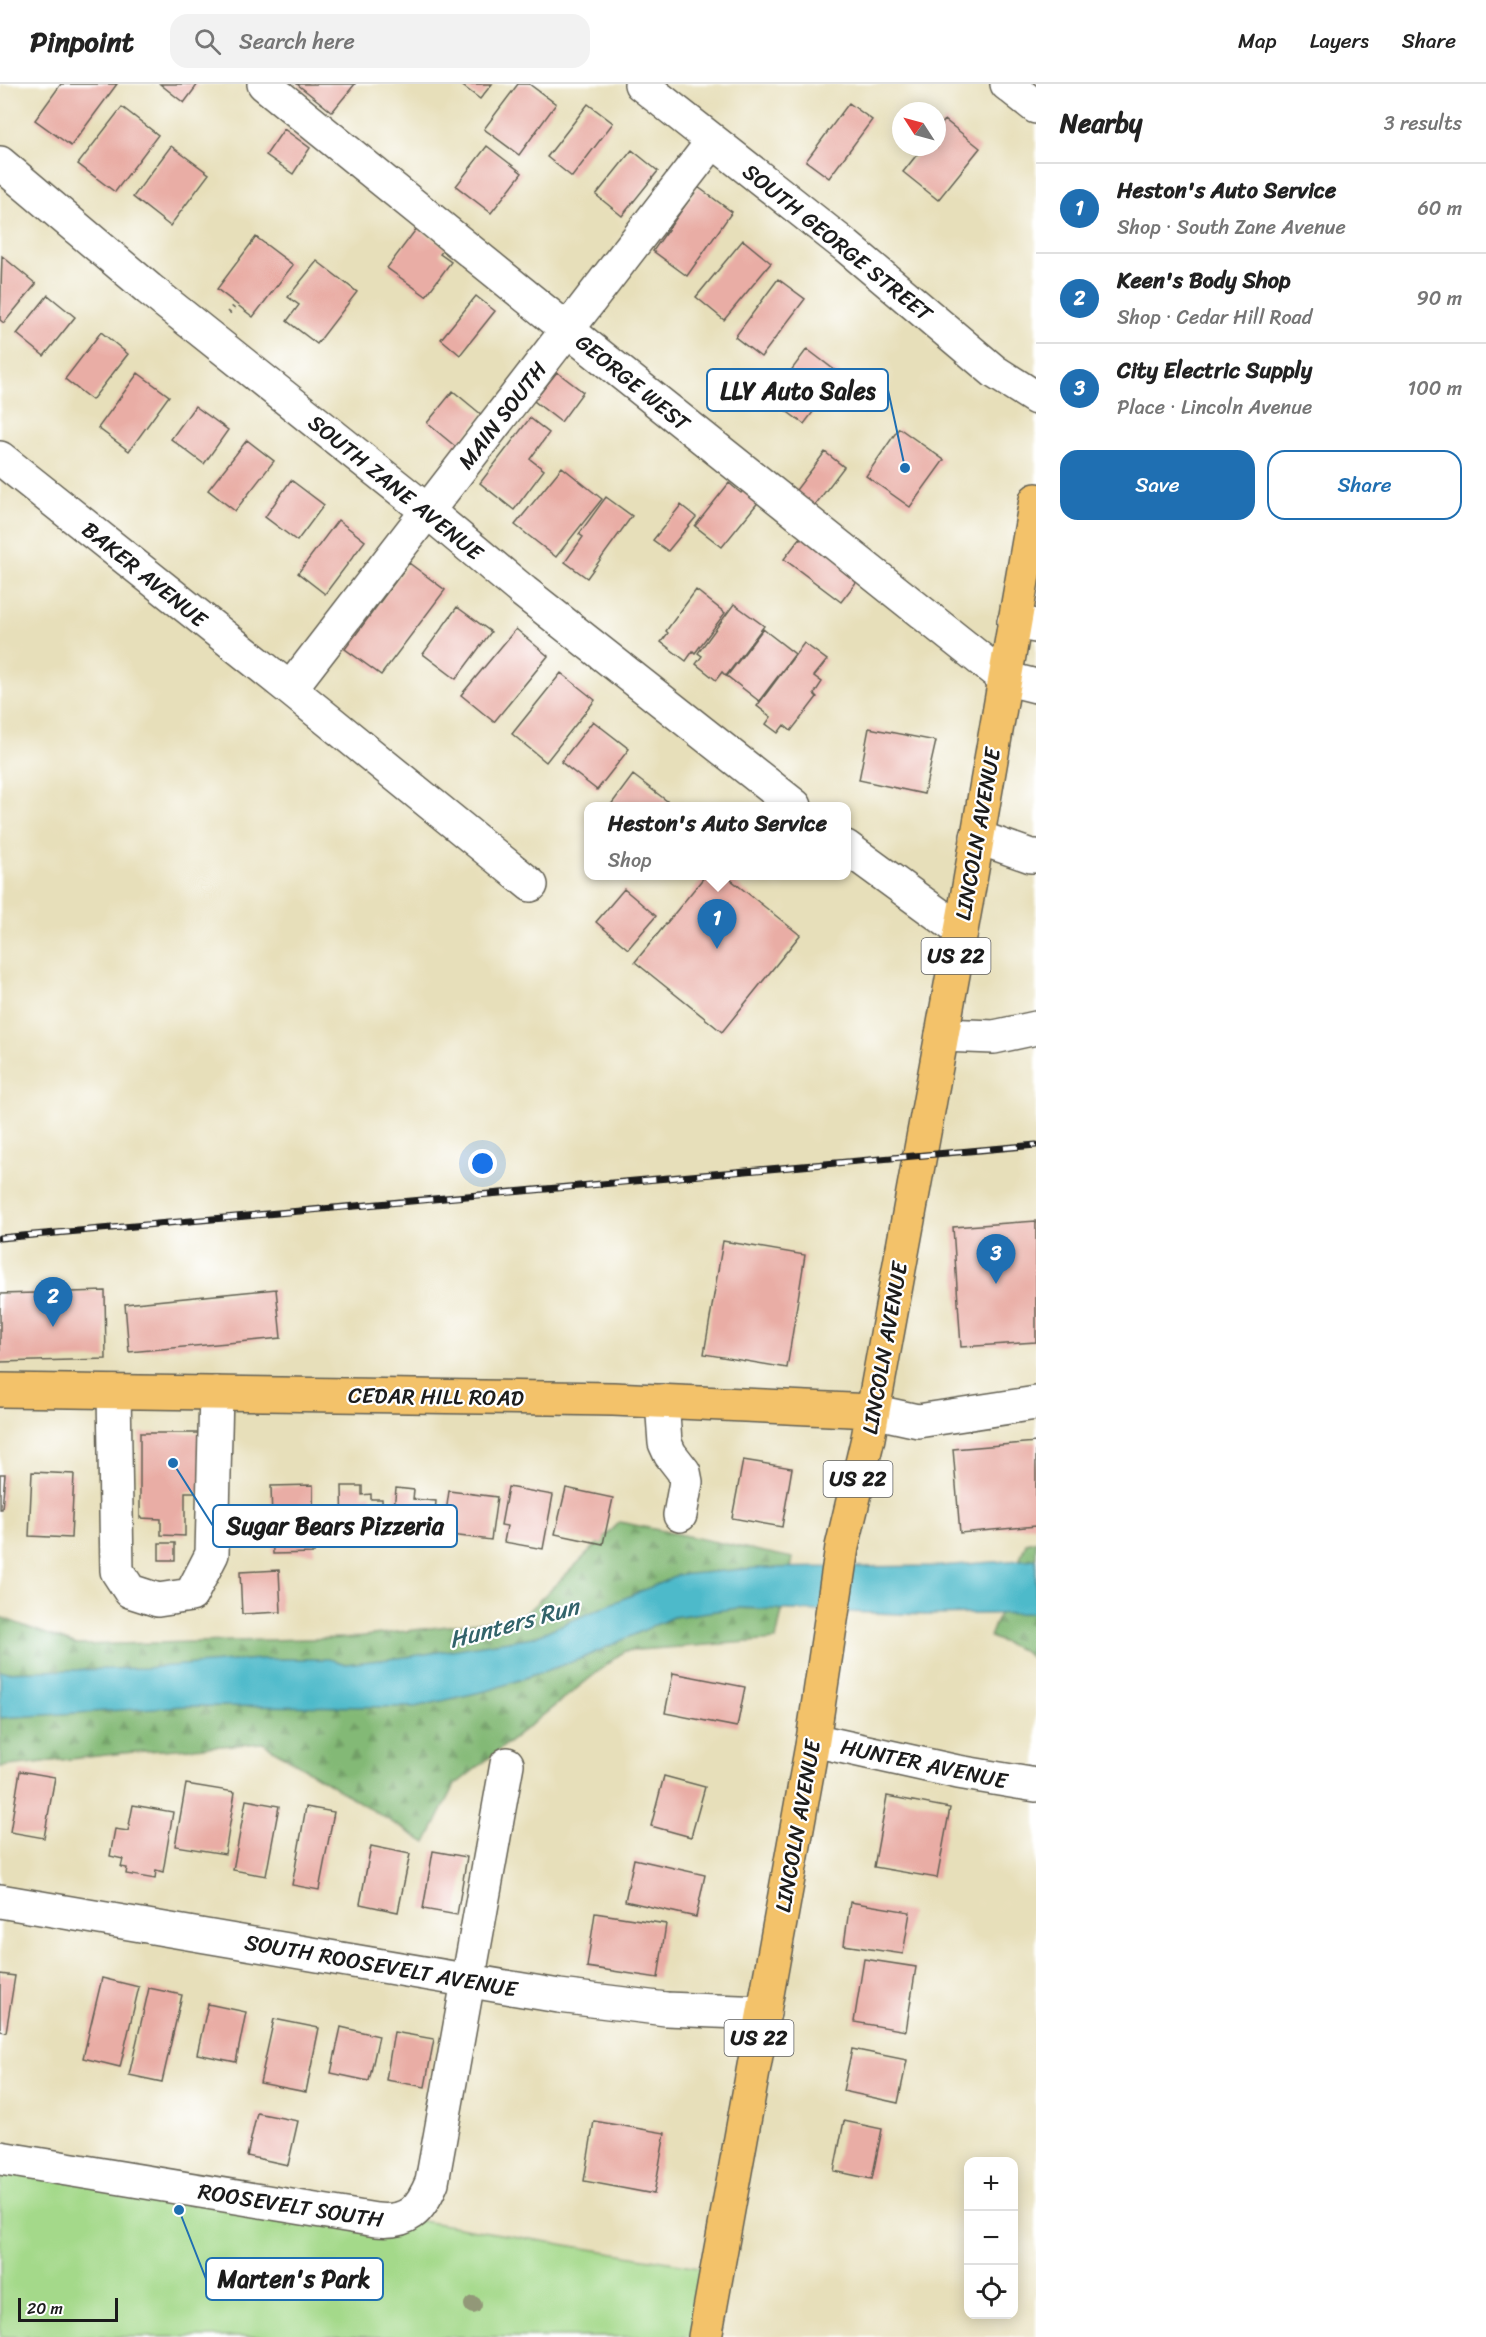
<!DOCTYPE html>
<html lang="en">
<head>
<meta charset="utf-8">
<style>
	:root { --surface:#fff; --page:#f2f2f2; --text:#222; --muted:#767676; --line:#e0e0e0; --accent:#1f6fb2 }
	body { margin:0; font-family:Sriracha,sans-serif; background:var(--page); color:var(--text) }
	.controls { position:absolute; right:18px; bottom:18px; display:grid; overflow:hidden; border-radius:12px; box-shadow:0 3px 15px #0003 }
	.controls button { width:54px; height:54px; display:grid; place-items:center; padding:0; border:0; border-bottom:2px solid var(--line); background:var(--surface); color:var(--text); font:30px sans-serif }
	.compass { position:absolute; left:892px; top:18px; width:54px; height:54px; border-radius:50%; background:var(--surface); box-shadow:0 3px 15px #0003; rotate:306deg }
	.scale { position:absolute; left:18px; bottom:15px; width:100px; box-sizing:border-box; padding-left:6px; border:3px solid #1c1c1c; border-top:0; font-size:16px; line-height:21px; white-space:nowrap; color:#1c1c1c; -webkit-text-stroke:4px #fff; paint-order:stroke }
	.you { position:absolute; left:483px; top:1080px; width:21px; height:21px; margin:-15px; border:4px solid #fff; border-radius:50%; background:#1a73e8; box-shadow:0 0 0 9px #1a73e833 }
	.badge { display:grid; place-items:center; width:39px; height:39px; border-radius:50%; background:var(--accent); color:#fff; font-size:20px; font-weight:700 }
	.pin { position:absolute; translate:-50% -50px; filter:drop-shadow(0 2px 3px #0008) }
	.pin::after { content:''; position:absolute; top:32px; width:21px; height:18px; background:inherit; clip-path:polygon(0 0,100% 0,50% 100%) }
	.popup { position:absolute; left:584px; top:718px; width:267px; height:78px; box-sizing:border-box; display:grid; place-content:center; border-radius:12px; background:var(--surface); filter:drop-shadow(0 2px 4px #0005); font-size:20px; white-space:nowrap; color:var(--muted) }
	.popup b { font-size:22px; color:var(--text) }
	.popup::after { content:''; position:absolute; left:50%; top:100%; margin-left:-12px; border:12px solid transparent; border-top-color:var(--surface) }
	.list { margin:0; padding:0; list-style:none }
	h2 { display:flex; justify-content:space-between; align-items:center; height:78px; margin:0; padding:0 24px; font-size:26px }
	h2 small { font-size:20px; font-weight:400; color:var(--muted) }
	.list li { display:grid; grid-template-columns:39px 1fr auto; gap:18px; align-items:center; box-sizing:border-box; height:90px; padding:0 24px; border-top:2px solid var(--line) }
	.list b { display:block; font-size:22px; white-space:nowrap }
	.list p { margin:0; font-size:20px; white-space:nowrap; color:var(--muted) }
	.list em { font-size:20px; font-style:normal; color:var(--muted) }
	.actions { display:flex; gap:12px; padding:18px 24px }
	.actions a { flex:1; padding:14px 0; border:2px solid var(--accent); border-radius:18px; text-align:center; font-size:21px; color:var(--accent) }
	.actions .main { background:var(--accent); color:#fff }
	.icon { flex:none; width:33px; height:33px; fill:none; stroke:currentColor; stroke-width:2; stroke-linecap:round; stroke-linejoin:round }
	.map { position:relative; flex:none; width:1036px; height:2253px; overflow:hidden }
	header { display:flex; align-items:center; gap:36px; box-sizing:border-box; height:84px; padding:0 30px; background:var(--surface); border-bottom:2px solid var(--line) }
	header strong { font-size:28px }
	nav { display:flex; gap:33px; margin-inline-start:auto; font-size:21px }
	.search { width:420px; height:54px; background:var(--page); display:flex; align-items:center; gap:15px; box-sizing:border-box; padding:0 21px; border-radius:18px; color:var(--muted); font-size:22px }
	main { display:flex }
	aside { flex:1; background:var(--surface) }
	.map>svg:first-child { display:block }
	.green { fill:#a4d98a; stroke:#607a53; stroke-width:1.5 }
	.forest { fill:url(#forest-firs); stroke:#506a49; stroke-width:1.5 }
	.water { fill:#4ebaca; stroke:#356b73; stroke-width:1.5 }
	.building { fill:#e9ada5 }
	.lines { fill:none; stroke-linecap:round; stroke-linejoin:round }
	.minor-casing { stroke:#636053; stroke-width:36 }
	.major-casing { stroke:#636053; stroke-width:36 }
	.path { stroke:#636053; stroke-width:4; stroke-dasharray:1.5 4.5; stroke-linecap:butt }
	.minor { stroke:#fff; stroke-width:33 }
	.major { stroke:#f3c26a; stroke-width:33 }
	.rail-casing { stroke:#1c1c1c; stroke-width:7 }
	.rail { stroke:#fff; stroke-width:4.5; stroke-dasharray:14; stroke-linecap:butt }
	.tree { fill:#929878 }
	.labels { text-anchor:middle; stroke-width:4.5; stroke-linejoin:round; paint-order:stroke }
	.shield { fill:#fff; stroke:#606060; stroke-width:1.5 }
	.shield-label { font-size:21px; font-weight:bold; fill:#1c1c1c }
	.street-label { font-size:22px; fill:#1c1c1c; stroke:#fff }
	.water-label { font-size:24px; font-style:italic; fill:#32636a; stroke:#fff }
	.leader { fill:none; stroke:#1f6fb2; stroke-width:2 }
	.callout-dot { fill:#1f6fb2; stroke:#fff; stroke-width:2 }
	.callout { fill:#fff; stroke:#1f6fb2; stroke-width:2 }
	.callout-label { font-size:24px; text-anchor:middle; font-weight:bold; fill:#1c1c1c }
</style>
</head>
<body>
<header>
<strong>Pinpoint</strong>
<div class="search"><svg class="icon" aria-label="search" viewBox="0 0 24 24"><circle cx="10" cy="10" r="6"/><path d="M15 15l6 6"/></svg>Search here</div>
<nav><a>Map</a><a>Layers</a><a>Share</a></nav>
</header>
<main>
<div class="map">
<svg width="1036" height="2253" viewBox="0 0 1036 2253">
	<defs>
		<pattern id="forest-firs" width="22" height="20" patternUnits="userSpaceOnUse" patternTransform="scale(1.5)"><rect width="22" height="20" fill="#83b976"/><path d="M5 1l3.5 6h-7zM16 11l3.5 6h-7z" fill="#719e66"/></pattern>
	</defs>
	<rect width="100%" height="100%" fill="#fff"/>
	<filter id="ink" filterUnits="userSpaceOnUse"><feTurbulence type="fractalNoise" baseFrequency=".0167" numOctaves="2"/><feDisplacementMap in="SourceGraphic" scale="12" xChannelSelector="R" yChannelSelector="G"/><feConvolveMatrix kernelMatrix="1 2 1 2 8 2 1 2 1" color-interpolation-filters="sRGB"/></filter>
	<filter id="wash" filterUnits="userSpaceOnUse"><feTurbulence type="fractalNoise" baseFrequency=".008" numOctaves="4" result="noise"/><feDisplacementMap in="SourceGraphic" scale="24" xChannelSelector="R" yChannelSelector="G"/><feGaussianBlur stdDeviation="1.35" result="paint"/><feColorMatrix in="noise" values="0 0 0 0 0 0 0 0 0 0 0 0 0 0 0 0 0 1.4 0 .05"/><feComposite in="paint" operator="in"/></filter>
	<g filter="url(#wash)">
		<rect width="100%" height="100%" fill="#e7dfba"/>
		<path class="green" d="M0,2067L717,2186L705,2253H0Z"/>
		<path class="forest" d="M620,1438L793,1474L776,1556L624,1567L455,1701L426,1759L263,1659L133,1668L0,1683V1533L77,1561L348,1554L522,1533Z
			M1036,1457V1577L1021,1566L990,1553L1026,1459Z"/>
		<path class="water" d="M1036,1475V1529L927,1531L738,1524L673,1533L583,1574L490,1606L415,1623L185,1622L0,1634V1588L145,1584L259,1575H329L346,1580L406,1573L533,1553L679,1491L756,1484L940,1482Z"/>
		<g id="blocks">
			<path class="building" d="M61,0H117L71,62L35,36Z
				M160,0H198L184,19Z
				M297,0H355L332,28Z
				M460,0H492L480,15Z
				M518,0H529L556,20L519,71L484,45Z
				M849,19L872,36L829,94L806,77Z
				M588,20L613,39L572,93L547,73Z
				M122,23L158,51L115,108L78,80Z
				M945,36L980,64L938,116L903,88L923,63H937V46Z
				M284,45L310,64L293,90L266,71Z
				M171,62L209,90L170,142L133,113Z
				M487,62L522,89L491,129L456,102Z
				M632,66L658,87L622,132L596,111Z
				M698,103L732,128L687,192L653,167Z
				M417,144L445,164L440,170L451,178L426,212L387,184Z
				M256,153L293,181L253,233L217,205Z
				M743,156L771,179L724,236L696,213Z
				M2,172L36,200L4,239L0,236Z
				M317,177L357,208L317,260L287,237L299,221L288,213Z
				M778,195L805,215L761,273L735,253Z
				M48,211L75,233L44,272L17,250Z
				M476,212L495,227L460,271L441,255Z
				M101,248L128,270L92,316L65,295Z
				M807,265L841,291L804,340L770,315Z
				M557,288L583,308L561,338L534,317Z
				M138,289L169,312L129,367L98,344Z
				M453,307L482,331L456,363L427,339Z
				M195,322L228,346L204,380L171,355Z
				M530,334L549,349L530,375L544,386L514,426L480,399Z
				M899,344L944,376L910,423L866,392Z
				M247,356L274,377L235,427L208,406Z
				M825,368L844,383L812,425L793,410Z
				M562,383L602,415L556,473L515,441Z
				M291,396L324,421L297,457L265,433Z
				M729,399L741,409L745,404L760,416L722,463L695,442Z
				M606,413L632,432L587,494L565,478L583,453L579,450Z
				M681,421L696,433L668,467L653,456Z
				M338,436L365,457L325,510L298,489Z
				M804,449L861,492L841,518L784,475Z
				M409,479L445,506L381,591L345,565Z
				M696,506L725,529L695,569L693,567L686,577L661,558L668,549L666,547Z
				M734,520L764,542L726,592L722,588L716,596L696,580L702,572L698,569Z
				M457,523L491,548L456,595L423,570Z
				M516,545L548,572L494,638L461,611Z
				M763,545L795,570L759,617L727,592Z
				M804,559L827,576L814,592L822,598L814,610L817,613L791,647L784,641L778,649L766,640L771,633L757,622Z
				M561,589L595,616L546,678L512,650Z
				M593,637L629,665L597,706L561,678Z
				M869,644L936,657L924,710L859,696Z
				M633,691L671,720L669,722H610Z
				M705,792H726L800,851L722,948L635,878Z
				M624,805L656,832L628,865L596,838Z
				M1036,1137V1258L961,1263L953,1143Z
				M723,1157L805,1171L787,1284L704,1270Z
				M276,1205L281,1254L129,1268L125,1220Z
				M105,1207L106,1275L0,1278V1210Z
				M140,1349H206L205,1408H185V1452L161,1451V1435L140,1434Z
				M1036,1358V1442L960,1449L953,1365Z
				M743,1376L792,1384L782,1443L732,1434Z
				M32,1388L74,1390L71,1454L29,1452Z
				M0,1390H5L2,1425H0Z
				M313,1401L314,1469L273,1470L271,1402Z
				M342,1402H362V1411L371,1410V1415H382L383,1454L343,1455Z
				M508,1403L553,1411L543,1465L504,1458L507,1442L501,1441Z
				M396,1404L414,1406L413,1415L436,1417L432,1460L391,1456Z
				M566,1404L613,1414L603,1460L555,1450Z
				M449,1407L497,1413L491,1456L443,1450Z
				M159,1459H175V1476H159Z
				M279,1486L281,1528L242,1530L240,1488Z
				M673,1589L745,1603L737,1643L665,1629Z
				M20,1687L55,1693L44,1754L10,1748Z
				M664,1692L705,1703L691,1753L651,1742Z
				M186,1700L235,1708L225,1770L175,1762Z
				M887,1712L950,1724L937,1794L874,1783Z
				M246,1716L279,1722L266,1792L233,1786Z
				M133,1721L173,1728L163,1788L156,1786L155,1795L126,1790L127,1784L121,1783L123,1775L110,1772L115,1745L128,1747Z
				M306,1723L334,1728L319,1806L292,1801Z
				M371,1762L410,1770L398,1828L360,1820Z
				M433,1767L467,1773L457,1831L423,1825Z
				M634,1775L705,1791L696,1833L625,1817Z
				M850,1818L910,1828L903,1870L844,1861Z
				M595,1829L666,1840L658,1894L587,1883Z
				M864,1875L916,1883L906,1947L854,1938Z
				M0,1890L15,1892L6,1948L0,1947Z
				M102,1894L139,1903L120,1983L83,1974Z
				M149,1904L182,1911L162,1998L129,1991Z
				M208,1920L246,1928L236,1978L197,1970Z
				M274,1935L319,1944L306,2008L260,1999Z
				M341,1943L379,1952L369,1997L331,1989Z
				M394,1948L434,1955L425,2003L386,1996Z
				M852,1965L907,1976L898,2019L843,2007Z
				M257,2029L298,2037L288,2081L247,2072Z
				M594,2037L665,2049L654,2110L584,2097Z
				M844,2037L882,2045L872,2095L834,2087Z"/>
		</g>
	</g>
	<g filter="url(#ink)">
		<use href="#blocks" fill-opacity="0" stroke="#636053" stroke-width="1.5"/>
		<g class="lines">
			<g class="minor-casing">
				<path id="minor" d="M264,0L569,247L1004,594L1036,602
					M641,0L846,162L995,288L1036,314
					M1007,0L1036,23
					M0,79L149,205L426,426L524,508L795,722
					M0,374L290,605L531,801
					M1014,538L1036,542
					M290,605C430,422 573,241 713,57
					M977,753L1031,772H1036
					M846,763L961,847
					M942,951L994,953L1036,944
					M114,1308L117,1487L130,1507L158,1516L191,1511L212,1470L216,1309
					M662,1317L665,1359L670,1370L684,1388L686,1398L680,1431
					M872,1327L918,1337L1036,1319
					M813,1656L958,1688L1036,1701
					M0,1817L559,1912L666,1925L764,1929
					M0,2074L376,2136C408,2139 420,2127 432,2098L507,1680"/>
			</g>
			<g class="major-casing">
				<path id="major" d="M0,1306L613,1315L872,1327
					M705,2253L813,1656L842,1463L868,1354L967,814L1036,416"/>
			</g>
			<path class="path" d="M229,229L236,220"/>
			<use href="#minor" class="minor"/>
			<use href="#major" class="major"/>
			<g class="rail-casing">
				<path id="rail" d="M0,1154L1036,1061"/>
			</g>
			<use href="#rail" class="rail"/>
		</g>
		<circle class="tree" cx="473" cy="2221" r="9"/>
	</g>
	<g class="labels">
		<g class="shield">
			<rect x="921.5" y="854" width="69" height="36" rx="4.5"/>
			<rect x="823.5" y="1377" width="69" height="36" rx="4.5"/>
			<rect x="724.5" y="1936" width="69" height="36" rx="4.5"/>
		</g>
		<g class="shield-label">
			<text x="956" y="879">US 22</text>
			<text x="858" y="1402">US 22</text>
			<text x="759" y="1961">US 22</text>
		</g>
		<g class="street-label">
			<text transform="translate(838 158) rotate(39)" y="8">SOUTH GEORGE STREET</text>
			<text transform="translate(633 298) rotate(39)" y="8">GEORGE WEST</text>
			<text transform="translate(502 331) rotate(-52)" y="8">MAIN SOUTH</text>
			<text transform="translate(396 403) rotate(39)" y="8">SOUTH ZANE AVENUE</text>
			<text transform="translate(145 490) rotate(39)" y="8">BAKER AVENUE</text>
			<text transform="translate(977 750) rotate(-80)" y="8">LINCOLN AVENUE</text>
			<text transform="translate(884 1264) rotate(-80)" y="8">LINCOLN AVENUE</text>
			<text transform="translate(436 1312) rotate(1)" y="8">CEDAR HILL ROAD</text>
			<text transform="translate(924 1679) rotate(12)" y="8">HUNTER AVENUE</text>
			<text transform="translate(797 1742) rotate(-80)" y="8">LINCOLN AVENUE</text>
			<text transform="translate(381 1881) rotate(10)" y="8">SOUTH ROOSEVELT AVENUE</text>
			<text transform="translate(291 2121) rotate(9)" y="8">ROOSEVELT SOUTH</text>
		</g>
		<g class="water-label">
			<text transform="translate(514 1539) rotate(-15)" y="8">Hunters Run</text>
		</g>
	</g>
	<path class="leader" d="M905 384L888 306M173 1379L213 1442M179 2126L206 2195"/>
	<g class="callout-dot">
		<circle cx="905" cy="384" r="6"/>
		<circle cx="173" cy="1379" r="6"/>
		<circle cx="179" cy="2126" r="6"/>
	</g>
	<g class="callout">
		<rect x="707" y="285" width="181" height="42" rx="6"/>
		<rect x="213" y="1421" width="244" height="42" rx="6"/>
		<rect x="206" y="2174" width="177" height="42" rx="6"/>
	</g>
	<g class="callout-label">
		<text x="798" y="315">LLY Auto Sales</text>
		<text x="335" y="1450">Sugar Bears Pizzeria</text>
		<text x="294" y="2203">Marten's Park</text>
	</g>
</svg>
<div class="controls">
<button>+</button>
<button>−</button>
<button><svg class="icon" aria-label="locate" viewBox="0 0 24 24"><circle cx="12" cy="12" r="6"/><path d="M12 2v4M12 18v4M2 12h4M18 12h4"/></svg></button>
</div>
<svg class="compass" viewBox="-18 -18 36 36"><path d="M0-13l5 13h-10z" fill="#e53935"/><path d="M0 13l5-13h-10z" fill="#767676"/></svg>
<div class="scale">20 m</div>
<div class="you"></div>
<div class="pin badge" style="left:717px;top:865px">1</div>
<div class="popup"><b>Heston's Auto Service</b>Shop</div>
<div class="pin badge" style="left:53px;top:1243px">2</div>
<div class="pin badge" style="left:996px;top:1200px">3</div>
</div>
<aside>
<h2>Nearby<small>3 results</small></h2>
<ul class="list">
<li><span class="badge">1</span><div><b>Heston's Auto Service</b><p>Shop · South Zane Avenue</p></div><em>60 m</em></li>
<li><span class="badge">2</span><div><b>Keen's Body Shop</b><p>Shop · Cedar Hill Road</p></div><em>90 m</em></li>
<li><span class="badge">3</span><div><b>City Electric Supply</b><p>Place · Lincoln Avenue</p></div><em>100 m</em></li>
</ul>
<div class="actions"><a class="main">Save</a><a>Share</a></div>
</aside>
</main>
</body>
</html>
